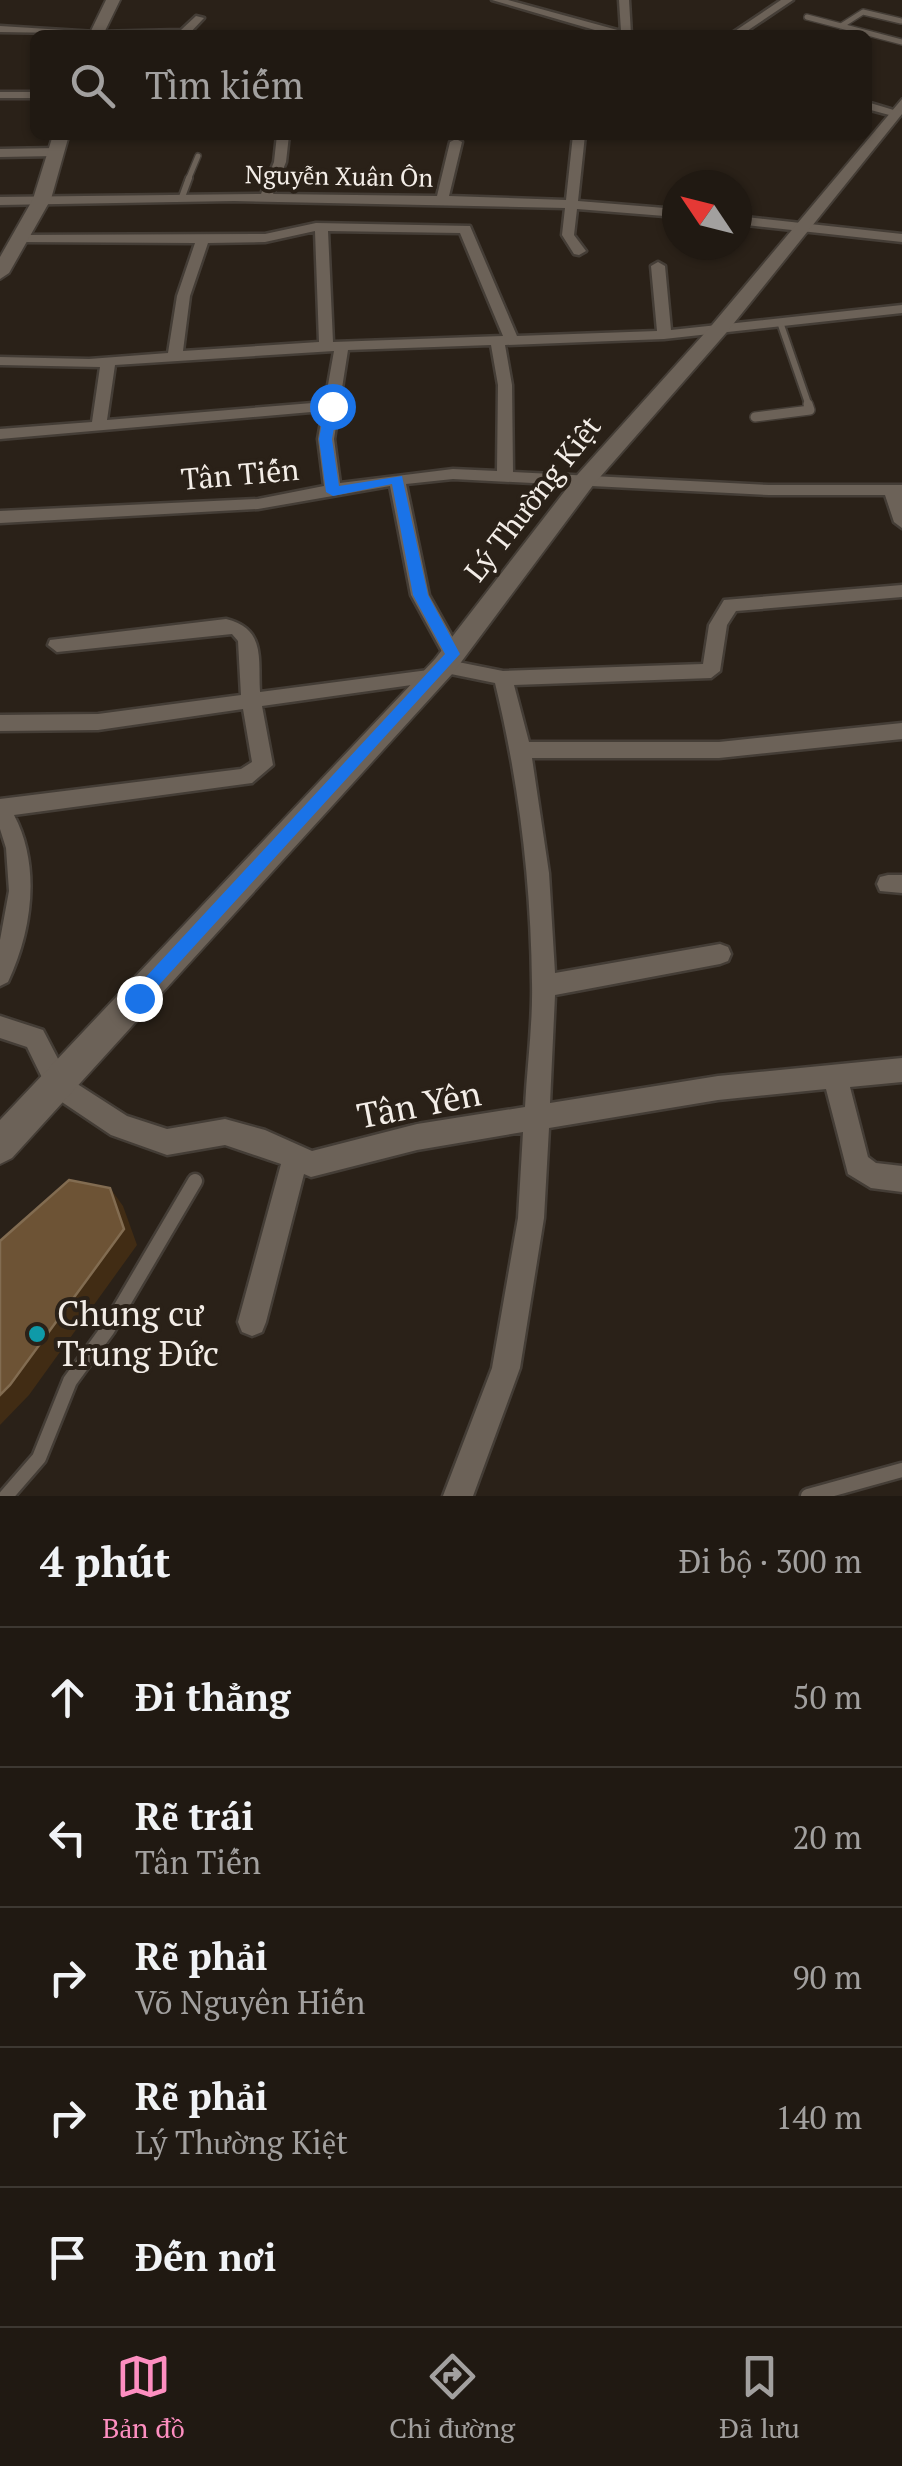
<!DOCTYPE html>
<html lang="vi">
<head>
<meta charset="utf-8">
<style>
	:root { --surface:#201912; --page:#28221b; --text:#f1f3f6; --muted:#a2a09f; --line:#3d3832; --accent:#fd8ec0 }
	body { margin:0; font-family:"PT Serif",serif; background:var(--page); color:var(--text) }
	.compass { position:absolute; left:662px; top:170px; width:90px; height:90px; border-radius:50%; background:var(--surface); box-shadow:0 2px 8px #0004; rotate:305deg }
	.stop { position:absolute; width:30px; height:30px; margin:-22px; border:8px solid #1a73e8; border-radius:50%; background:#fff }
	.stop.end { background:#1a73e8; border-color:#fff; box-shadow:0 2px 10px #0008 }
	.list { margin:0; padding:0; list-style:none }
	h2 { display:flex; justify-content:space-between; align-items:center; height:130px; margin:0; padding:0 40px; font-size:42px }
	h2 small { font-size:32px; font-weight:400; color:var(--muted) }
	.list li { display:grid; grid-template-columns:65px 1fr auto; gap:30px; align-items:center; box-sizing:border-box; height:140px; padding:0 40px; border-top:2px solid var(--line) }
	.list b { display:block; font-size:38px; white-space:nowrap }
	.list p { margin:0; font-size:32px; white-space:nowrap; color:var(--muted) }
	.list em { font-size:32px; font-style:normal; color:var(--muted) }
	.icon { flex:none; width:55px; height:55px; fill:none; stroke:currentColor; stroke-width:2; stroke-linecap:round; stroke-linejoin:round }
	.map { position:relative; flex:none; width:902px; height:1496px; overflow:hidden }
	.search { position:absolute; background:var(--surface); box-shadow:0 2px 8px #0004; left:30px; right:30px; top:30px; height:110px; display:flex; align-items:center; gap:25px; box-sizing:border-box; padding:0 35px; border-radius:15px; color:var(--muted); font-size:38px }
	.sheet { height:830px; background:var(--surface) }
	nav { display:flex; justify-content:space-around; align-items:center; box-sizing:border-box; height:140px; border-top:2px solid var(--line); background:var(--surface); font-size:28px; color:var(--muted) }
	nav a { display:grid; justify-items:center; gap:5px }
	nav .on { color:var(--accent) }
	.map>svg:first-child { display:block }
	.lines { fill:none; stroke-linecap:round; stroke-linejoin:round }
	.service-far3-casing { stroke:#443d36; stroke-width:8 }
	.service-far2-casing { stroke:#443d36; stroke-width:10 }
	.service-far1-casing { stroke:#443d36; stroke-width:12 }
	.service-casing { stroke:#443d36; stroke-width:19 }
	.minor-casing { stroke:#443d36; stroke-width:5 }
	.tertiary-casing { stroke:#443d36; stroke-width:4 }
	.service-far3 { stroke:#6c6258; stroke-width:5 }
	.service-far2 { stroke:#6c6258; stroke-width:6 }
	.service-far1 { stroke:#6c6258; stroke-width:9 }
	.service { stroke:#6c6258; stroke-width:14 }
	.minor { fill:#6c6258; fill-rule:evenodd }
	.tertiary { fill:#6c6258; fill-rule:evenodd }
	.shaded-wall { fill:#412c14 }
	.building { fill:#6d5335; stroke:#826c51; stroke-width:2.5 }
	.route { fill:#1a73e8 }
	.culture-dot { fill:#0f9aa8; stroke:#2a2118; stroke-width:4 }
	.labels { text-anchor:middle; stroke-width:8; stroke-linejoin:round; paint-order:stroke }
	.far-street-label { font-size:25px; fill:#f3ede7; stroke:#2a2118 }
	.street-label { font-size:30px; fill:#f3ede7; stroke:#2a2118 }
	.near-street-label { font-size:35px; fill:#f3ede7; stroke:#2a2118 }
	.near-poi-label { font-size:35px; fill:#f3ede7; stroke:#2a2118; text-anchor:start }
</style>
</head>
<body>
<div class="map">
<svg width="902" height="1496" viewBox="0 0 902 1496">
	<rect width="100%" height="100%" fill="#2a2118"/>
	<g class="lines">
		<g class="service-far3-casing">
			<path id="service-far3" d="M807,17L902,42
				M841,26L863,12L901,21
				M188,180L198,156"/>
		</g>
		<g class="service-far2-casing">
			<path id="service-far2" d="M182,197L189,178
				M780,322L809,406"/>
		</g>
		<g class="service-far1-casing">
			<path id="service-far1" d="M755,417L810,410L808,404"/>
		</g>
		<g class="service-casing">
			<path id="service" d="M6,1496L39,1458L70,1381L108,1329L195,1181
				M808,1496L902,1470"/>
		</g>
		<g class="minor-casing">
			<path id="minor" d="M492,0H508L621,31L619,0H629L631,35H612Z
				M781,0H793L741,35H729Z
				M196,16L204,18L188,35L0,32V26L96,32L181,30Z
				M0,92H35V98H0Z
				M867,102L897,111L899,113L893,116L867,109Z
				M277,135H289L286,162L273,194L437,196L450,142L456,139L462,142L449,196L566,200L573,135H585L578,201L677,209V217L577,209L574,235L586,251L579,255L574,254L562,235L565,208L234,201L0,205V197L261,194L274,162Z
				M0,149L56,148L62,152L56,156L0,157Z
				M737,216L902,234V242L737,224Z
				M316,223L470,226L517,336L657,331L651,266L658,262L665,266L671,330L902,305V313L664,339L505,345L512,385L513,472L769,485H902V528L894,522L885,495H769L453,479L406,484L429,595L462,654L453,661L503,671L703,664L709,625L724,600L902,585V597L736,611L727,625L720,671L711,678L514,685L529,742H719L902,723V739L719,758H532L549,873L555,973L720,944L728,947L731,954L728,961L720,964L555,995L550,1103L718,1076L902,1058V1082L850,1087L868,1157L876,1163L902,1166V1192L871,1188L848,1174L826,1089L718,1100L549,1128L544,1218L520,1368L473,1496H443L492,1368L518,1218L523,1132L417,1150L311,1177L304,1174L266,1322L262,1332L252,1336L242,1332L238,1322L281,1164L225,1145L167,1155L111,1135L50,1094L27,1047L0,1038V1016L43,1030L68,1078L127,1116L167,1129L225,1119L265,1130L312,1151L417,1124L525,1107C527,1066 533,1024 532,983C531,882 519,782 495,683L441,672L440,680L433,682L262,706L273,765L252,783L14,815C41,866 32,931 8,982L0,986V940L9,891L6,848L0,829V799L241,769L252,762L243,709L98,730L0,731V715L98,714L241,695L238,641L232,634L57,652L48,645L50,640L226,619C266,629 258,658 260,692L436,669L437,661H452L446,659L411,595L390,486L258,509L0,523V511L258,499L324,486L318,439L323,411L0,439V429L92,422L100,367L0,365V357L89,359L168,353L177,296L195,243L20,242L14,238L15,235L265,234ZM315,231L319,342L183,351L190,296L208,243L265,242ZM328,231L460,233L503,336L333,342ZM491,345L498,385L497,471L453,469L340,483L334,439L348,350ZM334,351L325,402L107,420L115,365Z
				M888,875H902V893L880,891L877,884L880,877Z"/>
		</g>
		<g class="tertiary-casing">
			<path id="tertiary" d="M106,0H120L103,35H89Z
				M902,99V114L726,333L594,484L453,673L12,1158L0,1164V1120L435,659L578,474L712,325Z
				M53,135H69L51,199L9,273L0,279V257L33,199Z"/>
		</g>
		<use href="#service-far3" class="service-far3"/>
		<use href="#service-far2" class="service-far2"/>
		<use href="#service-far1" class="service-far1"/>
		<use href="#service" class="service"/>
		<use href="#minor" class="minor"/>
		<use href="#tertiary" class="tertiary"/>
	</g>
	<path class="shaded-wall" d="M110,1188L123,1206L137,1245L29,1395L0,1425V1395Z"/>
	<path class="building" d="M69,1180L110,1188L124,1229L10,1385L0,1395V1241Z"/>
	<path class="route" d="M332,402L338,406L332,439L339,486L402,476L428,595L460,654L139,1007L129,998L132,992L445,654L413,595L392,484L333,496L326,492L319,439L325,406Z"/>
	<circle class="culture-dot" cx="37" cy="1334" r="10"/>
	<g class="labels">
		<g class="far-street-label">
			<text transform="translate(339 176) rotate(1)" y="9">Nguyễn Xuân Ôn</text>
		</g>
		<g class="street-label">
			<text transform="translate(240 475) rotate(-5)" y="10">Tân Tiến</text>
			<text transform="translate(533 499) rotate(-52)" y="10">Lý Thường Kiệt</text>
		</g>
		<g class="near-street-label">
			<text transform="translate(419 1105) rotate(-11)" y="12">Tân Yên</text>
		</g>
		<g class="near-poi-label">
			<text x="57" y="1326">Chung cư<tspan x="57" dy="40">Trung Đức</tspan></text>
		</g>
	</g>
</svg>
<svg class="compass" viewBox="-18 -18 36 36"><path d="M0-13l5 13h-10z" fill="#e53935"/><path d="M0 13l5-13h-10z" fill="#a2a09f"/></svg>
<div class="stop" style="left:332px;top:406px"></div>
<div class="stop end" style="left:139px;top:998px"></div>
<div class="search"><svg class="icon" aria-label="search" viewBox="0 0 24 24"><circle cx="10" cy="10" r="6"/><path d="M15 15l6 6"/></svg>Tìm kiếm</div>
</div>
<section class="sheet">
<h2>4 phút<small>Đi bộ · 300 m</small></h2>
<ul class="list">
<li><svg class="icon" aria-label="ahead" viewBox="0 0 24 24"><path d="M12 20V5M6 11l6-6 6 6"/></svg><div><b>Đi thẳng</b></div><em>50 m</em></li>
<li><svg class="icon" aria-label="left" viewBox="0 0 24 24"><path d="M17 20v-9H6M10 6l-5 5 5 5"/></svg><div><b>Rẽ trái</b><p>Tân Tiến</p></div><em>20 m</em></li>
<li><svg class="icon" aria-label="right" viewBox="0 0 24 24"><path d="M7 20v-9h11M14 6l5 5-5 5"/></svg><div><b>Rẽ phải</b><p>Võ Nguyên Hiến</p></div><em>90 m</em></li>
<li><svg class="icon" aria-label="right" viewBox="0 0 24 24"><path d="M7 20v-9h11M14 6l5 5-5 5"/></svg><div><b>Rẽ phải</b><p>Lý Thường Kiệt</p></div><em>140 m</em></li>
<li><svg class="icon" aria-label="arrive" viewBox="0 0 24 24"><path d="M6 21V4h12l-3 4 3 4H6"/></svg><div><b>Đến nơi</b></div></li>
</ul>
</section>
<nav>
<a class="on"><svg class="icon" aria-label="map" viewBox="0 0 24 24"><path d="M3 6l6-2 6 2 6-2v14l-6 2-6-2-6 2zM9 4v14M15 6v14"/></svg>Bản đồ</a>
<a><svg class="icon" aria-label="directions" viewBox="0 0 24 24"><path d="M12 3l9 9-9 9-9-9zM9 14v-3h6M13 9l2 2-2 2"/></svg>Chỉ đường</a>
<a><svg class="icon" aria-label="saved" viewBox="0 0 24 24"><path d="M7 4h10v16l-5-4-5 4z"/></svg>Đã lưu</a>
</nav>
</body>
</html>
